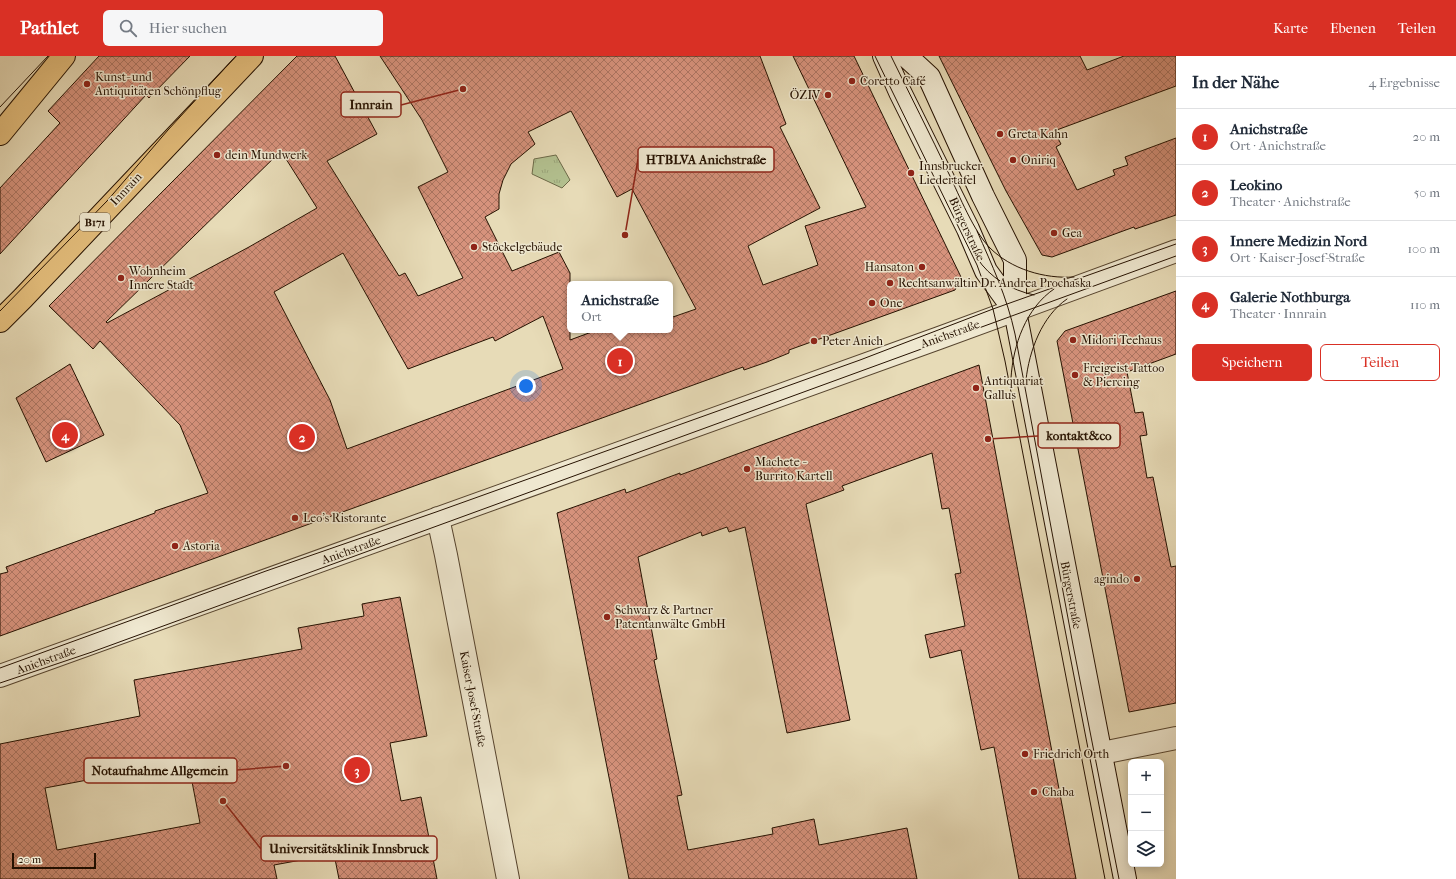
<!DOCTYPE html>
<html lang="de">
<head>
<meta charset="utf-8">
<style>
	:root { --surface:#fff; --page:#f6f6f7; --text:#1f2937; --muted:#747a83; --line:#e0e1e3; --accent:#d93025 }
	body { margin:0; font-family:"IM FELL French Canon",serif; background:var(--page); color:var(--text) }
	.controls { position:absolute; right:12px; bottom:12px; display:grid; overflow:hidden; border-radius:6px; box-shadow:0 2px 10px #0003 }
	.controls button { width:36px; height:36px; display:grid; place-items:center; padding:0; border:0; border-bottom:1px solid var(--line); background:var(--surface); color:var(--text); font:20px sans-serif }
	.scale { position:absolute; left:12px; bottom:10px; width:84px; box-sizing:border-box; padding-left:4px; border:2px solid #251100; border-top:0; font-size:11px; line-height:14px; white-space:nowrap; color:#251100; -webkit-text-stroke:3px #efe8d0; paint-order:stroke }
	.you { position:absolute; left:526px; top:330px; width:14px; height:14px; margin:-10px; border:3px solid #fff; border-radius:50%; background:#1a73e8; box-shadow:0 0 0 6px #1a73e833 }
	.badge { display:grid; place-items:center; width:26px; height:26px; border-radius:50%; background:var(--accent); color:#fff; font-size:13px; font-weight:700 }
	.pin { position:absolute; translate:-50% -50%; border:2px solid #fff; box-shadow:0 1px 4px #0006 }
	.popup { position:absolute; left:567px; top:225px; width:106px; height:52px; box-sizing:border-box; display:grid; place-content:center; border-radius:6px; background:var(--surface); filter:drop-shadow(0 1px 3px #0005); font-size:13px; white-space:nowrap; color:var(--muted) }
	.popup b { font-size:15px; color:var(--text) }
	.popup::after { content:''; position:absolute; left:50%; top:100%; margin-left:-8px; border:8px solid transparent; border-top-color:var(--surface) }
	.list { margin:0; padding:0; list-style:none }
	h2 { display:flex; justify-content:space-between; align-items:center; height:52px; margin:0; padding:0 16px; font-size:17px }
	h2 small { font-size:13px; font-weight:400; color:var(--muted) }
	.list li { display:grid; grid-template-columns:26px 1fr auto; gap:12px; align-items:center; box-sizing:border-box; height:56px; padding:0 16px; border-top:1px solid var(--line) }
	.list b { display:block; font-size:15px; white-space:nowrap }
	.list p { margin:0; font-size:13px; white-space:nowrap; color:var(--muted) }
	.list em { font-size:13px; font-style:normal; color:var(--muted) }
	.actions { display:flex; gap:8px; padding:12px 16px }
	.actions a { flex:1; padding:9px 0; border:1px solid var(--accent); border-radius:6px; text-align:center; font-size:14px; color:var(--accent) }
	.actions .main { background:var(--accent); color:#fff }
	.icon { flex:none; width:22px; height:22px; fill:none; stroke:currentColor; stroke-width:2; stroke-linecap:round; stroke-linejoin:round }
	.map { position:relative; flex:none; width:1176px; height:823px; overflow:hidden }
	header { display:flex; align-items:center; gap:24px; box-sizing:border-box; height:56px; padding:0 20px; background:var(--accent); color:#fff }
	header strong { font-size:19px }
	nav { display:flex; gap:22px; margin-inline-start:auto; font-size:14px }
	.search { width:280px; height:36px; background:var(--page); display:flex; align-items:center; gap:10px; box-sizing:border-box; padding:0 14px; border-radius:6px; color:var(--muted); font-size:15px }
	main { display:flex }
	aside { flex:1; background:var(--surface) }
	.map>svg:first-child { display:block }
	.grass { fill:url(#grass-tufts); stroke:#6c6948 }
	.building { fill:url(#building-cross-hatch); stroke:#251100; fill-rule:evenodd }
	.lines { fill:none; stroke-linecap:round; stroke-linejoin:round }
	.street-casing { stroke:#56442e; stroke-width:24 }
	.secondary-casing { stroke:#251100; stroke-width:24 }
	.primary-casing { stroke:#251100; stroke-width:24 }
	.street { stroke:#efe8d0; stroke-width:22 }
	.secondary { stroke:#efe8d0; stroke-width:22 }
	.primary { stroke:#e4be7c; stroke-width:22 }
	.tram { stroke:#251100; stroke-width:1 }
	.poi-dot { fill:#8f2418; stroke:#efe8d0; stroke-width:1.5 }
	.labels { text-anchor:middle; stroke-width:3; stroke-linejoin:round; paint-order:stroke }
	.shield { fill:#efe8d0; stroke:#62523e; stroke-width:1 }
	.shield-label { font-size:11px; font-weight:bold; fill:#251100 }
	.poi-label { font-size:12px; fill:#251100; stroke:#efe8d0; text-anchor:start }
	.street-label { font-size:12px; fill:#251100; stroke:#efe8d0 }
	.leader { fill:none; stroke:#8f2418; stroke-width:1.5 }
	.callout-dot { fill:#8f2418; stroke:#efe8d0; stroke-width:1.5 }
	.callout { fill:#efe8d0; stroke:#8f2418; stroke-width:1.5 }
	.callout-label { font-size:13px; text-anchor:middle; font-weight:bold; fill:#251100 }
</style>
</head>
<body>
<header>
<strong>Pathlet</strong>
<div class="search"><svg class="icon" aria-label="search" viewBox="0 0 24 24"><circle cx="10" cy="10" r="6"/><path d="M15 15l6 6"/></svg>Hier suchen</div>
<nav><a>Karte</a><a>Ebenen</a><a>Teilen</a></nav>
</header>
<main>
<div class="map">
<svg width="1176" height="823" viewBox="0 0 1176 823">
	<defs>
		<pattern id="grass-tufts" width="24" height="20" patternUnits="userSpaceOnUse"><rect width="24" height="20" fill="#b3c190"/><path d="M3 7l-1-3M5 7V3M7 7l1-3M15 17l-1-3M17 17v-4M19 17l1-3" fill="none" stroke="#9aa57a"/></pattern>
		<pattern id="building-cross-hatch" width="8" height="8" patternUnits="userSpaceOnUse"><rect width="8" height="8" fill="#d6927c"/><path d="M0 0l8 8M0 8l8-8" fill="none" stroke="#ad7663"/></pattern>
	</defs>
	<rect width="100%" height="100%" fill="#e7dbb7"/>
	<filter id="stains"><feTurbulence type="fractalNoise" baseFrequency=".005" numOctaves="4"/><feColorMatrix values="0 0 0 0 .2 0 0 0 0 .09 0 0 0 0 .02 0 0 0 .5 -.17"/></filter>
	<radialGradient id="worn" r=".72"><stop offset=".6" stop-color="#630" stop-opacity="0"/><stop offset="1" stop-color="#630" stop-opacity=".3"/></radialGradient>
	<path class="grass" d="M556,99L570,124L562,132L532,118L534,103Z"/>
	<path class="building" d="M99,0H190L149,42L146,39L0,198V132L60,67L48,55Z
		M297,0H335L377,78L327,105L399,220L405,217L418,240L463,222L418,131L448,116L422,64L380,0H760L786,68L780,71L820,152L748,190L763,229L818,209L805,170L866,151L793,0H854L961,221L955,234L789,294V297L767,306L744,314L743,311L0,580V518L8,516L6,511L155,457V455L208,437L180,369L100,285L93,293L49,250ZM571,55L617,141L632,133L696,253L670,262V274H597L570,284V217L559,196L512,215L485,161L499,153V138L503,124L511,108L535,88L528,76ZM281,95L317,152L249,191L107,267L106,266ZM343,197L408,313L493,281L495,285L543,260L563,313L347,393L330,344L274,236Z
		M939,0H1080L1087,14L1124,0H1176V30L1054,75L1061,88L1056,91L1077,134L1115,119L1113,114L1128,109L1125,101L1176,82V159L1135,173L1134,171L1052,201L1042,199L1006,135Z
		M1176,235V298L1127,316L1135,357L1143,356L1147,379L1140,380L1147,422L1153,421L1171,511L1176,510V647L1129,656L1057,285L1065,275Z
		M70,308L104,379L46,406L16,342Z
		M979,309L1076,823H1019L994,691L981,694L961,594L930,602L925,579L965,570L955,518L961,517L955,485L949,452L942,453L932,397L842,430L844,434L806,448L850,664L787,677L745,471L729,476L727,471L702,480L701,476L638,501L657,603L654,604L682,739L677,740L688,794L773,778L772,772L814,763L819,789L907,772L917,823H629L557,457L625,433L626,437L680,417V419Z
		M400,541L427,680L390,687L401,745L421,741L437,823H339L334,798L274,809L277,823H0V688L140,660L134,624L302,593L298,572L364,560L362,548ZM188,705L200,767L57,794L45,732Z"/>
	<g class="lines">
		<g class="street-casing">
			<path id="street" d="M438,462L446,499L508,823
				M0,620L939,282L1176,195
				M1102,697L1176,682"/>
		</g>
		<g class="secondary-casing">
			<path id="secondary" d="M884,0L900,36L968,173L986,215L1015,255
				M906,0L929,21L983,140L1015,204V255L1125,823"/>
		</g>
		<g class="primary-casing">
			<path id="primary" d="M0,78L64,0
				M0,265L23,242L252,0"/>
		</g>
		<use href="#street" class="street"/>
		<use href="#secondary" class="secondary"/>
		<use href="#primary" class="primary"/>
		<path class="tram" d="M875,0L977,209L993,253L1005,305L1105,823
			M891,0C910,39 930,78 949,118C959,139 974,176 990,192C1011,213 1044,223 1074,221
			M0,51L48,0
			M977,175C992,209 1007,241 1015,278L1073,589L1119,823
			M977,202C990,222 1011,234 1034,239
			M0,255L107,145L168,74L236,0
			M1011,322C1013,289 1026,252 1054,233
			M1026,324C1029,295 1042,260 1067,243
			M0,612L266,515L436,456L860,304L993,253L1176,188
			M0,627L92,596L1176,200"/>
	</g>
	<g class="poi-dot">
		<circle cx="852" cy="25" r="4"/>
		<circle cx="87" cy="28" r="4"/>
		<circle cx="828" cy="39" r="4"/>
		<circle cx="1000" cy="78" r="4"/>
		<circle cx="217" cy="99" r="4"/>
		<circle cx="1013" cy="104" r="4"/>
		<circle cx="911" cy="117" r="4"/>
		<circle cx="1054" cy="177" r="4"/>
		<circle cx="474" cy="191" r="4"/>
		<circle cx="922" cy="211" r="4"/>
		<circle cx="121" cy="222" r="4"/>
		<circle cx="890" cy="227" r="4"/>
		<circle cx="872" cy="247" r="4"/>
		<circle cx="1073" cy="284" r="4"/>
		<circle cx="814" cy="285" r="4"/>
		<circle cx="1075" cy="319" r="4"/>
		<circle cx="976" cy="332" r="4"/>
		<circle cx="747" cy="413" r="4"/>
		<circle cx="295" cy="462" r="4"/>
		<circle cx="175" cy="490" r="4"/>
		<circle cx="1137" cy="523" r="4"/>
		<circle cx="607" cy="561" r="4"/>
		<circle cx="1025" cy="698" r="4"/>
		<circle cx="1034" cy="736" r="4"/>
	</g>
	<g class="labels">
		<rect class="shield" x="80" y="157" width="30" height="18" rx="3"/>
		<g class="shield-label">
			<text x="95" y="170">B171</text>
		</g>
		<g class="poi-label">
			<text x="95" y="25">Kunst- und<tspan x="95" dy="14">Antiquitäten Schönpflug</tspan></text>
			<text x="860" y="29">Coretto Café</text>
			<text x="820" y="43" text-anchor="end">ÖZIV</text>
			<text x="1008" y="82">Greta Kahn</text>
			<text x="225" y="103">dein Mundwerk</text>
			<text x="1021" y="108">Oniriq</text>
			<text x="919" y="114">Innsbrucker<tspan x="919" dy="14">Liedertafel</tspan></text>
			<text x="1062" y="181">Gea</text>
			<text x="482" y="195">Stöckelgebäude</text>
			<text x="914" y="215" text-anchor="end">Hansaton</text>
			<text x="129" y="219">Wohnheim<tspan x="129" dy="14">Innere Stadt</tspan></text>
			<text x="898" y="231">Rechtsanwältin Dr. Andrea Prochaska</text>
			<text x="880" y="251">One</text>
			<text x="1081" y="288">Midori Teehaus</text>
			<text x="822" y="289">Peter Anich</text>
			<text x="1083" y="316">Freigeist Tattoo<tspan x="1083" dy="14">&amp; Piercing</tspan></text>
			<text x="984" y="329">Antiquariat<tspan x="984" dy="14">Gallus</tspan></text>
			<text x="755" y="410">Machete -<tspan x="755" dy="14">Burrito Kartell</tspan></text>
			<text x="303" y="466">Leo's Ristorante</text>
			<text x="183" y="494">Astoria</text>
			<text x="1129" y="527" text-anchor="end">agindo</text>
			<text x="615" y="558">Schwarz &amp; Partner<tspan x="615" dy="14">Patentanwälte GmbH</tspan></text>
			<text x="1033" y="702">Friedrich Orth</text>
			<text x="1042" y="740">Chaba</text>
		</g>
		<g class="street-label">
			<text transform="translate(126 133) rotate(-47)" y="4">Innrain</text>
			<text transform="translate(967 173) rotate(65)" y="4">Bürgerstraße</text>
			<text transform="translate(950 278) rotate(-20)" y="4">Anichstraße</text>
			<text transform="translate(351 494) rotate(-20)" y="4">Anichstraße</text>
			<text transform="translate(1071 539) rotate(79)" y="4">Bürgerstraße</text>
			<text transform="translate(46 604) rotate(-20)" y="4">Anichstraße</text>
			<text transform="translate(473 643) rotate(79)" y="4">Kaiser-Josef-Straße</text>
		</g>
	</g>
	<path class="leader" d="M463 33L401 49M625 179L638 103M988 383L1038 380M286 710L237 714M223 745L261 793"/>
	<g class="callout-dot">
		<circle cx="463" cy="33" r="4"/>
		<circle cx="625" cy="179" r="4"/>
		<circle cx="988" cy="383" r="4"/>
		<circle cx="286" cy="710" r="4"/>
		<circle cx="223" cy="745" r="4"/>
	</g>
	<g class="callout">
		<rect x="341" y="36" width="60" height="25" rx="4"/>
		<rect x="638" y="91" width="136" height="25" rx="4"/>
		<rect x="1038" y="367" width="82" height="25" rx="4"/>
		<rect x="84" y="702" width="153" height="25" rx="4"/>
		<rect x="261" y="780" width="176" height="25" rx="4"/>
	</g>
	<g class="callout-label">
		<text x="371" y="53">Innrain</text>
		<text x="706" y="108">HTBLVA Anichstraße</text>
		<text x="1079" y="384">kontakt&amp;co</text>
		<text x="160" y="719">Notaufnahme Allgemein</text>
		<text x="349" y="797">Universitätsklinik Innsbruck</text>
	</g>
	<rect width="100%" height="100%" filter="url(#stains)"/>
	<rect width="100%" height="100%" fill="url(#worn)"/>
</svg>
<div class="controls">
<button>+</button>
<button>−</button>
<button><svg class="icon" aria-label="layers" viewBox="0 0 24 24"><path d="M12 4l9 5-9 5-9-5zM3 14l9 5 9-5"/></svg></button>
</div>
<div class="scale">20 m</div>
<div class="you"></div>
<div class="pin badge" style="left:620px;top:305px">1</div>
<div class="popup"><b>Anichstraße</b>Ort</div>
<div class="pin badge" style="left:302px;top:381px">2</div>
<div class="pin badge" style="left:357px;top:714px">3</div>
<div class="pin badge" style="left:65px;top:379px">4</div>
</div>
<aside>
<h2>In der Nähe<small>4 Ergebnisse</small></h2>
<ul class="list">
<li><span class="badge">1</span><div><b>Anichstraße</b><p>Ort · Anichstraße</p></div><em>20 m</em></li>
<li><span class="badge">2</span><div><b>Leokino</b><p>Theater · Anichstraße</p></div><em>50 m</em></li>
<li><span class="badge">3</span><div><b>Innere Medizin Nord</b><p>Ort · Kaiser-Josef-Straße</p></div><em>100 m</em></li>
<li><span class="badge">4</span><div><b>Galerie Nothburga</b><p>Theater · Innrain</p></div><em>110 m</em></li>
</ul>
<div class="actions"><a class="main">Speichern</a><a>Teilen</a></div>
</aside>
</main>
</body>
</html>
